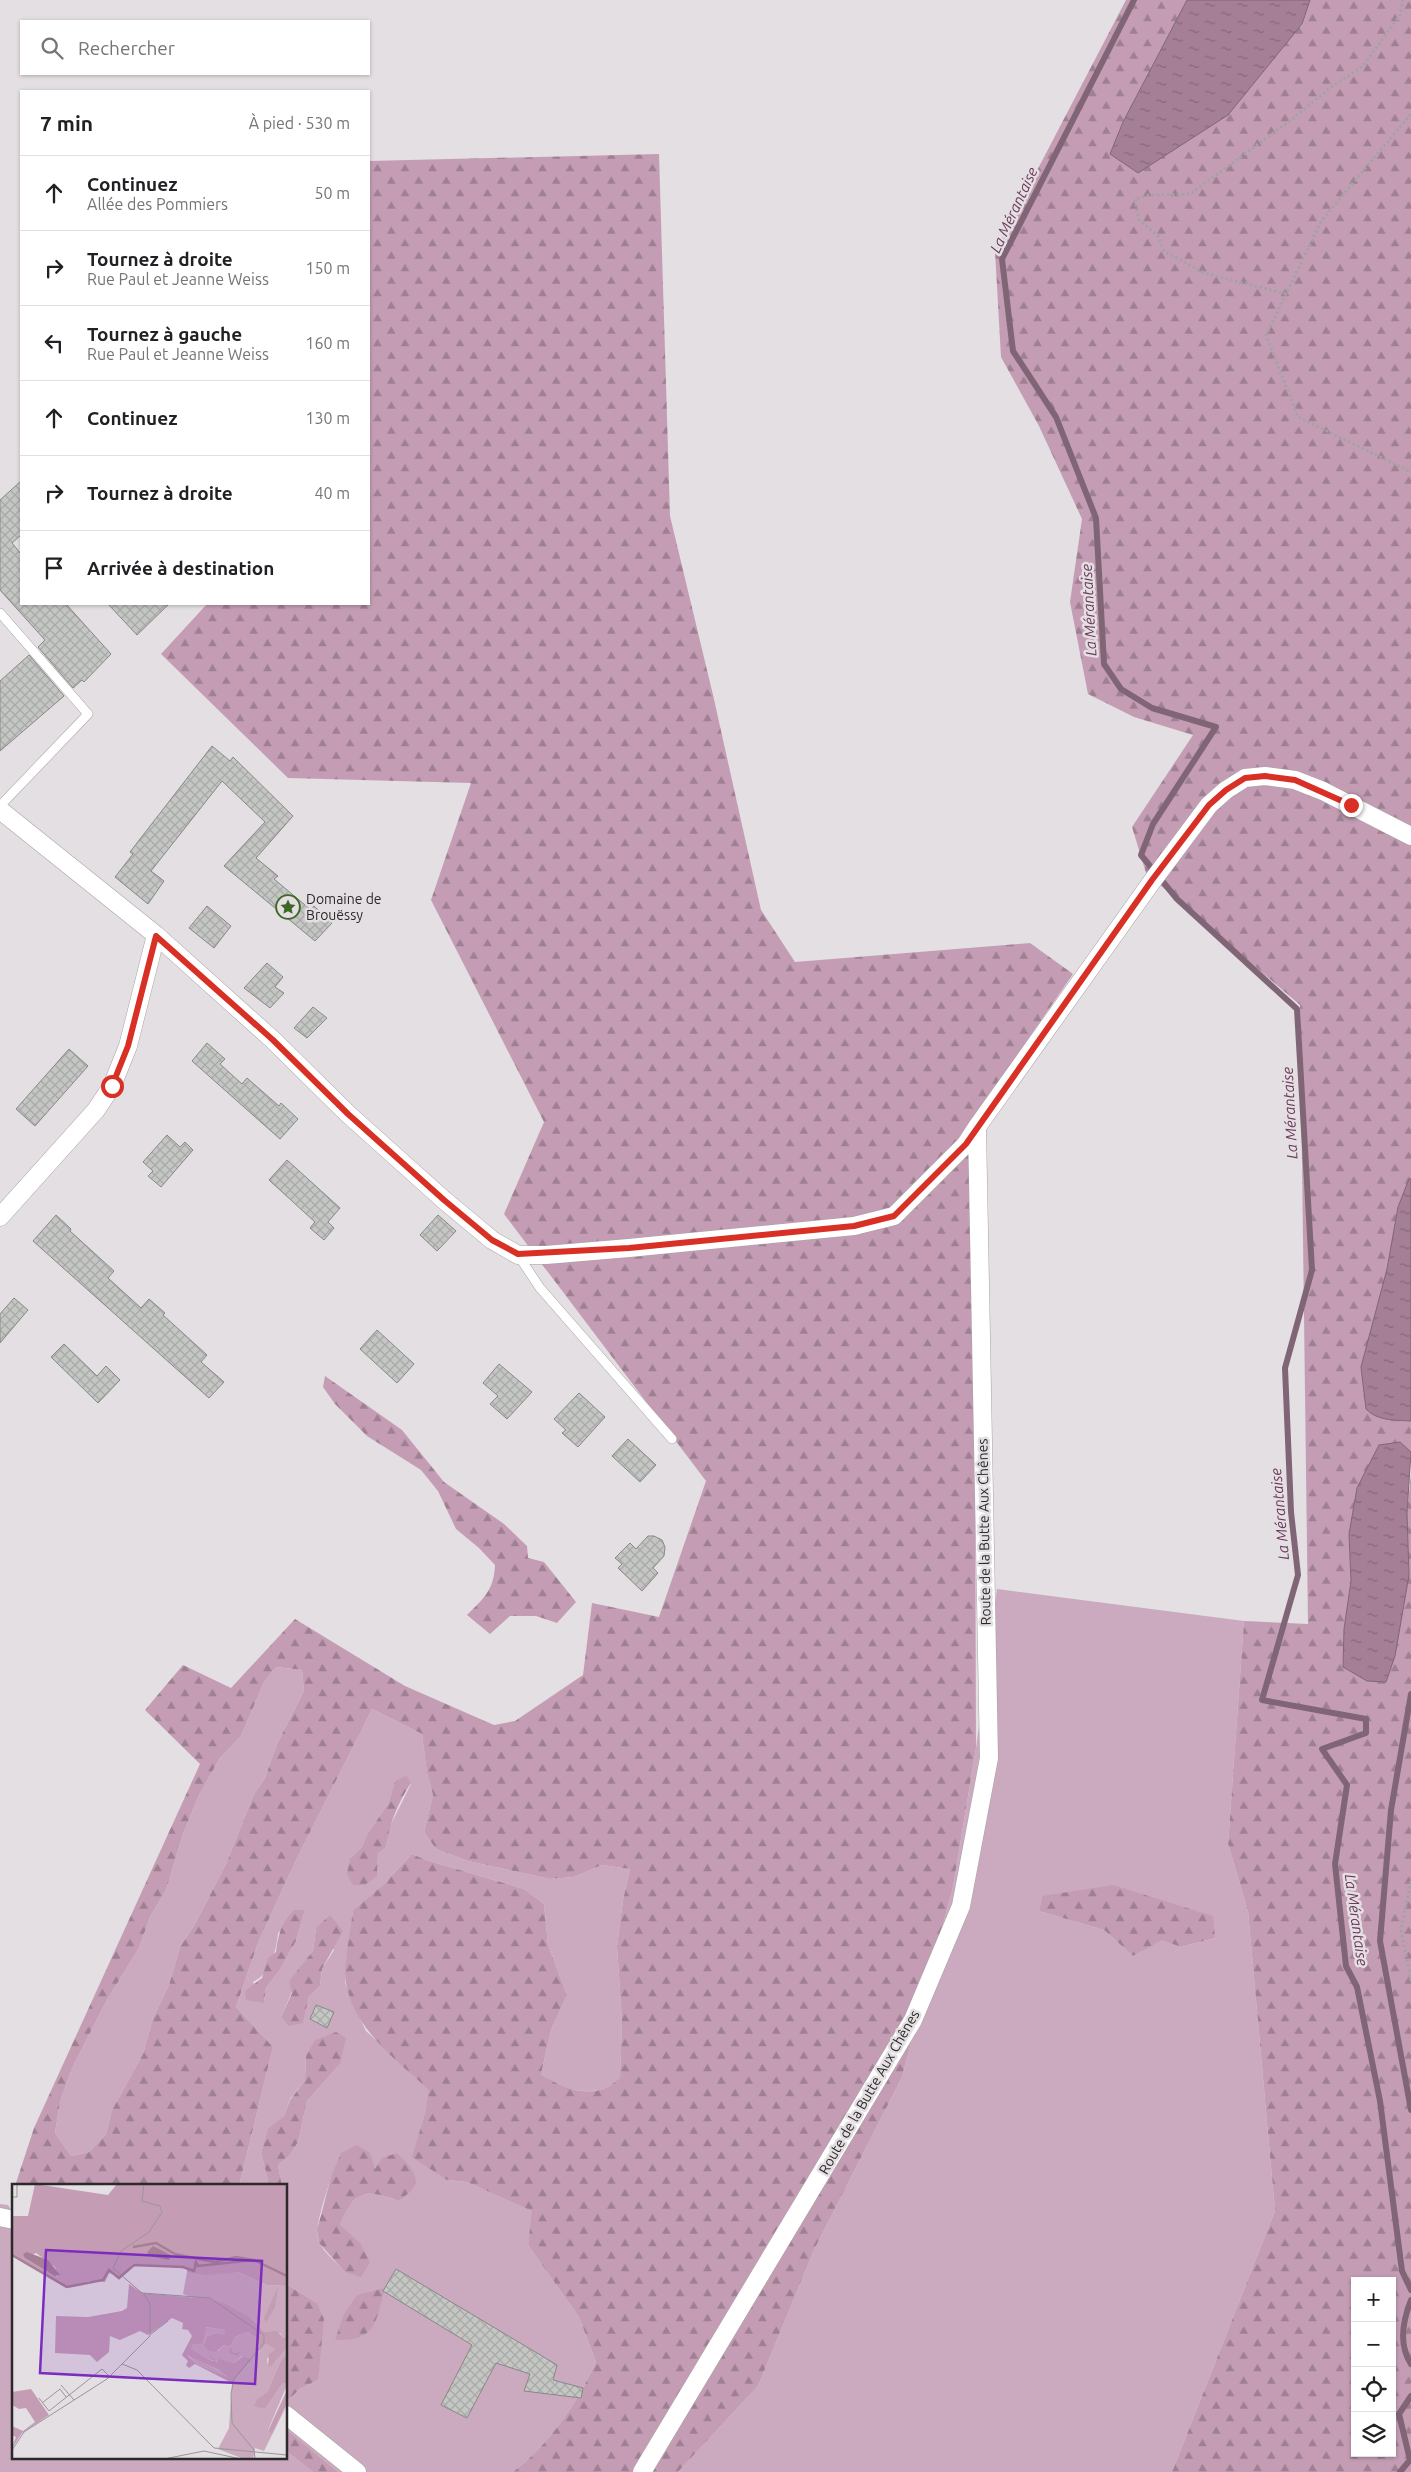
<!DOCTYPE html>
<html lang="fr">
<head>
<meta charset="utf-8">
<style>
	:root { --surface:#fff; --page:#f2f2f2; --text:#202124; --muted:#757577; --line:#e0e0e0 }
	body { margin:0; font-family:Ubuntu,sans-serif; background:var(--page); color:var(--text) }
	.controls { position:absolute; right:15px; bottom:15px; display:grid; overflow:hidden; border-radius:0px; box-shadow:0 1px 4px #0004 }
	.controls button { width:45px; height:45px; display:grid; place-items:center; padding:0; border:0; border-bottom:1px solid var(--line); background:var(--surface); color:var(--text); font:25px sans-serif }
	.stop { position:absolute; width:15px; height:15px; margin:-11px; border:4px solid #d93025; border-radius:50%; background:#fff }
	.stop.end { background:#d93025; border-color:#fff; box-shadow:0 1px 5px #0008 }
	.list { margin:0; padding:0; list-style:none }
	h2 { display:flex; justify-content:space-between; align-items:center; height:65px; margin:0; padding:0 20px; font-size:21px }
	h2 small { font-size:16px; font-weight:400; color:var(--muted) }
	.list li { display:grid; grid-template-columns:32px 1fr auto; gap:15px; align-items:center; box-sizing:border-box; height:75px; padding:0 20px; border-top:1px solid var(--line) }
	.list b { display:block; font-size:19px; white-space:nowrap }
	.list p { margin:0; font-size:16px; white-space:nowrap; color:var(--muted) }
	.list em { font-size:16px; font-style:normal; color:var(--muted) }
	.icon { flex:none; width:28px; height:28px; fill:none; stroke:currentColor; stroke-width:2; stroke-linecap:round; stroke-linejoin:round }
	.map { position:relative; flex:none; width:1411px; height:2472px; overflow:hidden }
	.search { position:absolute; background:var(--surface); box-shadow:0 1px 4px #0004; left:20px; top:20px; width:350px; height:55px; display:flex; align-items:center; gap:12px; box-sizing:border-box; padding:0 18px; border-radius:0px; color:var(--muted); font-size:19px }
	.panel { position:absolute; background:var(--surface); box-shadow:0 1px 4px #0004; left:20px; top:90px; width:350px; height:515px; border-radius:0px }
	.map>svg:first-child { display:block }
	.green { fill:#cba9be; fill-rule:evenodd }
	.forest { fill:url(#forest-firs); fill-rule:evenodd }
	.water { fill:url(#water-ripples); stroke:#806576 }
	.lines { fill:none; stroke-linecap:round; stroke-linejoin:round }
	.stream { stroke:#806576; stroke-width:6 }
	.building { fill:url(#building-cross-hatch); stroke:#878986 }
	.service-casing { stroke:#a8a4a6; stroke-width:10 }
	.minor-casing { stroke:#a8a4a6; stroke-width:19 }
	.path { stroke:#a5a2a4; stroke-width:3; stroke-dasharray:2.5 2.5; stroke-linecap:butt }
	.service { stroke:#fff; stroke-width:9 }
	.minor { stroke:#fff; stroke-width:18 }
	.route { stroke:#d93025; stroke-width:6 }
	.labels { text-anchor:middle; stroke-width:5; stroke-linejoin:round; paint-order:stroke }
	.poi-label { font-size:14px; fill:#2b292a; stroke:#e3dfe2; text-anchor:start }
	.street-label { font-size:14px; fill:#2b292a; stroke:#e3dfe2 }
	.water-label { font-size:15px; font-style:italic; fill:#6d395c; stroke:#e3dfe2 }
	.inset-river { fill:none; stroke:#a47f96; stroke-width:2.5 }
	.inset-road { fill:none; stroke:#999698; stroke-width:1 }
	.view { fill:#7b2cbf; fill-opacity:0.15; stroke:#7b2cbf; stroke-width:2.5 }
	.inset-edge { fill:none; stroke:#2b292a; stroke-width:2.5 }
</style>
</head>
<body>
<div class="map">
<svg width="1411" height="2472" viewBox="0 0 1411 2472">
	<defs>
		<pattern id="forest-firs" width="22" height="20" patternUnits="userSpaceOnUse" patternTransform="scale(1.25)"><rect width="22" height="20" fill="#c49db5"/><path d="M5 1l3.5 6h-7zM16 11l3.5 6h-7z" fill="#9f8093"/></pattern>
		<pattern id="water-ripples" width="26" height="14" patternUnits="userSpaceOnUse" patternTransform="scale(1.25)"><rect width="26" height="14" fill="#a47f96"/><path d="M2 4q2-2 4 0t4 0M15 11q2-2 4 0t4 0" fill="none" stroke="#86687b"/></pattern>
		<pattern id="building-cross-hatch" width="8" height="8" patternUnits="userSpaceOnUse" patternTransform="scale(1.25)"><rect width="8" height="8" fill="#c4c6c3"/><path d="M0 0l8 8M0 8l8-8" fill="none" stroke="#a9aaa8"/></pattern>
	</defs>
	<rect width="100%" height="100%" fill="#e3dfe2"/>
	<path class="green" d="M997,1589L1244,1621L1228,1844L1248,1911L1275,2211L1172,2472H678L758,2386L814,2250L902,2077L953,1887L976,1748ZM1042,1896L1215,1938L1181,1947L1162,1939L1133,1956L1104,1930L1039,1911Z
		M276,1667L302,1670L304,1691L277,1744L265,1778L254,1794L226,1864L195,1924L180,1947L169,1985L153,2018L143,2054L112,2110L106,2134L89,2152L71,2156L55,2133L60,2102L72,2068L107,2000L139,1948L150,1917L166,1890L183,1834L199,1795L220,1758L241,1736L264,1682Z
		M372,1709L422,1734L427,1773L433,1795L424,1832L436,1849L468,1861L550,1879L574,1877L602,1865L630,1869L623,1900L617,1946L622,2022L620,2079C615,2082 609,2087 603,2089C581,2095 558,2087 541,2074L551,2030L567,1995L548,1945L544,1904L524,1889L426,1860L412,1854L384,1884L353,1910L345,1982L353,2004L366,2031L430,2090L425,2114L447,2180L467,2182L533,2211L528,2245L579,2317L596,2362C577,2403 550,2444 513,2472H338L286,2429V2402L300,2389L318,2380L317,2303L286,2284V2186H282L278,2165L290,2155L298,2142L307,2101L340,2064L306,2056L305,2080L290,2099L284,2116L268,2130L261,2153L268,2180L264,2186H239L273,2047L236,2007L258,1943L295,1862ZM395,1781L411,1784L388,1830L386,1847L378,1854L377,1875L350,1858L361,1848L368,1833L388,1804ZM305,1910L296,1941L279,1971L266,1988L264,2003L253,1982C271,1973 276,1952 278,1933ZM316,1928L334,1950L322,1969L320,1986L309,1997L303,2022L281,2017L303,1966L313,1951ZM375,2170L398,2201L377,2193L360,2195L347,2207L340,2224L345,2272C338,2263 323,2252 319,2242C313,2227 327,2193 331,2177Z
		M0,2204L8,2205L14,2215V2458H286V2451L313,2472H0Z"/>
	<path class="forest" d="M1126,0H1187L1123,122L1110,154L1138,173L1302,25L1310,0H1411V1179L1398,1207L1387,1269L1392,1420L1411,1421V1452L1399,1442L1349,1534L1351,1581L1344,1629L1343,1667L1367,1681L1409,1575L1407,1513L1411,1475V2472H1172L1275,2211L1248,1911L1228,1844L1244,1621L1308,1624L1300,1005L1146,873L1132,827L1193,735L1134,717L1088,694L1070,602L1082,519L1039,426L1001,357L995,251ZM1355,2281H1392V2453H1355Z
		M659,154L670,516L713,695L761,910L795,962L1030,943L1073,974L974,1118L976,1748L953,1887L902,2077L814,2250L758,2386L678,2472H513C550,2444 577,2403 596,2362L579,2317L528,2245L532,2211L467,2182L447,2180L412,2157L425,2114L429,2090C397,2060 354,2030 346,1983C343,1969 351,1927 353,1910L384,1884L412,1854L426,1860L524,1889L544,1904L548,1945L567,1995L551,2030L541,2074C558,2086 582,2096 603,2089C609,2087 615,2082 620,2078L622,2022L617,1946L623,1900L630,1869L602,1865L574,1877L550,1879L468,1861L436,1849L424,1832L433,1795L427,1773L422,1734L372,1709L295,1862L258,1943L236,2007L273,2047L239,2186H15L34,2128L200,1764L145,1710L183,1665L231,1688L295,1619L405,1686L494,1725L515,1721L583,1675L592,1603L659,1617L706,1481L504,1214L544,1122L431,900L471,783L288,778L161,654L207,604H369V161ZM276,1667L302,1670L304,1691L277,1744L265,1778L254,1794L226,1864L195,1924L180,1947L169,1985L153,2018L143,2054L112,2110L106,2134L89,2152L71,2156L55,2133L60,2102L72,2068L107,2000L139,1948L150,1917L166,1890L183,1834L199,1795L220,1758L241,1736L264,1682Z
		M325,1376L402,1430L444,1482L504,1524L527,1546L528,1558L544,1562L576,1602L557,1623L536,1616H510L490,1634L467,1615C484,1598 494,1590 495,1565L479,1548L456,1529L438,1491L421,1470L367,1436L335,1404L323,1387Z
		M406,1776L411,1783C398,1803 389,1824 386,1847L378,1854L377,1876L365,1885H353L347,1874L350,1858L361,1848L368,1833L388,1804L395,1781Z
		M1113,1885L1213,1916L1215,1938L1181,1947L1162,1940L1133,1956L1104,1930L1039,1911L1042,1896Z
		M294,1910H305L296,1941L279,1971L266,1988L264,2003L246,2000L245,1991L262,1978L268,1958L276,1952C278,1935 281,1923 294,1910Z
		M330,1915L343,1931L322,1969L320,1986L309,1997L303,2023L289,2026L281,2017L292,1993L289,1981L313,1951L316,1928Z
		M336,2032L346,2038L340,2064L307,2101L298,2142L290,2155L278,2165L282,2186H264L268,2180L261,2153L268,2129L284,2116L290,2100L305,2080L306,2056L315,2040Z
		M357,2145L370,2153L375,2169L382,2158L397,2153C417,2173 426,2183 398,2201C366,2188 353,2191 340,2225L360,2243L370,2262L361,2277L345,2272L319,2243L317,2230L331,2177L341,2153Z
		M286,2284L317,2303L324,2319L318,2380L300,2389L286,2402Z
		M385,2288C375,2323 377,2341 335,2340L344,2314L357,2295Z
		M286,2429L338,2472H313L286,2451Z"/>
	<path class="water" d="M1187,0H1310L1302,24L1228,115L1138,173L1110,154L1123,122Z
		M1409,1179H1411V1421C1394,1420 1378,1421 1366,1409L1361,1367L1387,1269L1398,1207Z
		M1400,1442L1411,1452L1407,1513L1409,1575L1395,1656L1386,1682L1367,1681L1343,1667L1344,1629L1351,1581L1349,1534L1357,1488L1379,1445Z"/>
	<g class="lines">
		<path class="stream" d="M1134,0L1002,259L1013,351L1056,417L1096,518L1104,664L1121,689L1152,708L1216,727L1153,824L1141,855L1177,899L1297,1009L1312,1270L1285,1368L1291,1512L1298,1575L1262,1700L1366,1719V1733L1322,1749L1347,1785L1335,1864L1346,1966L1357,1987L1380,2101L1402,2271L1411,2290
			M1411,1694L1391,1810L1380,1941L1411,2110
			M1411,2300C1403,2320 1398,2344 1411,2364
			M1400,2472L1410,2460L1399,2414L1411,2396"/>
	</g>
	<path class="building" d="M21,481V535L12,543L21,554V604H66L111,654L84,682L82,680L73,688L38,647L45,640L0,590V500Z
		M108,604H169L137,635Z
		M29,655L64,696L0,751V681Z
		M212,746L230,761L233,757L293,816L256,858L278,876L274,879L311,910L314,906L332,923L315,941L224,866L265,822L222,781L151,871L164,881L148,904L115,877L133,854L130,852Z
		M207,906L231,926L214,948L189,928Z
		M267,963L283,977L275,987L284,993L270,1008L244,988Z
		M313,1007L327,1018L307,1038L294,1028Z
		M207,1043L225,1059L220,1064L242,1084L247,1078L279,1106L281,1103L298,1119L280,1139L192,1061Z
		M69,1049L88,1066L35,1126L16,1109Z
		M167,1135L180,1147L185,1142L193,1150L161,1187L148,1176L153,1171L143,1162Z
		M287,1160L340,1208L328,1222L334,1228L324,1240L310,1228L315,1222L269,1180Z
		M56,1215L71,1229L70,1231L114,1271L108,1278L141,1308L149,1299L165,1313L163,1315L207,1355L201,1362L224,1382L209,1398L33,1241Z
		M438,1215L456,1231L437,1251L420,1235Z
		M14,1298L28,1310L0,1343V1314Z
		M377,1330L414,1364L397,1383L360,1349Z
		M64,1344L97,1376L106,1366L120,1380L98,1403L51,1357Z
		M499,1364L532,1392L507,1419L490,1404L498,1396L483,1383Z
		M579,1393L605,1417L578,1447L562,1433L566,1430L554,1419Z
		M628,1439L656,1465L640,1482L612,1456Z
		M648,1536H654L662,1540L665,1547L664,1556L653,1568L658,1573L642,1591L618,1568L622,1564L615,1558L630,1543L636,1549Z
		M316,2005L334,2012L327,2028L310,2019Z
		M396,2269L557,2365L553,2380L583,2388L581,2398L524,2391L530,2374L496,2363L467,2418L441,2405L472,2345L383,2291Z"/>
	<g class="lines">
		<g class="service-casing">
			<path id="service" d="M0,613L88,714L0,806
				M518,1255L540,1288L672,1439"/>
		</g>
		<g class="minor-casing">
			<path id="minor" d="M0,810L156,935L273,1040L348,1114L444,1200L492,1240L518,1255H546L629,1248L854,1226L894,1216L966,1144L977,1127
				M0,1217L96,1110L112,1086L128,1046L156,935
				M0,2217L14,2220
				M286,2415L357,2472
				M642,2472L913,2020L961,1906L989,1758L977,1127L1153,880L1209,805L1226,790L1245,778L1265,776L1295,780L1323,791L1411,836"/>
		</g>
		<path class="path" d="M1411,114L1322,220L1266,335L1298,417L1411,472
			M1286,294L1204,273L1164,251L1158,236L1139,220L1135,199L1150,195L1190,194L1291,120L1330,88L1363,66L1400,15L1403,0
			M1411,1881L1401,1930L1411,1981"/>
		<use href="#service" class="service"/>
		<use href="#minor" class="minor"/>
	</g>
	<g class="lines">
		<path class="route" d="M112,1086L128,1046L156,936L273,1040L348,1114L444,1200L492,1240L518,1254L629,1248L854,1226L894,1216L966,1144L1152,880L1209,805L1226,790L1245,778L1265,776L1295,780L1351,805"/>
	</g>
	<defs>
		<g id="sight-ring" transform="scale(1.25)"><circle r="9.5" fill="#e3dfe2" stroke="#3d6724" stroke-width="1.5"/><path d="M0-6L1.8-2.2L6-1.7L2.9 1.2L3.7 5.4L0 3.3L-3.7 5.4L-2.9 1.2L-6-1.7L-1.8-2.2Z" fill="#3d6724"/></g>
	</defs>
	<g fill-rule="evenodd">
		<use href="#sight-ring" x="288" y="907"/>
	</g>
	<g class="labels">
		<g class="poi-label">
			<text x="306" y="904">Domaine de<tspan x="306" dy="16">Brouëssy</tspan></text>
		</g>
		<g class="street-label">
			<text transform="translate(984 1532) rotate(-91)" y="5">Route de la Butte Aux Chênes</text>
			<text transform="translate(869 2092) rotate(-60)" y="5">Route de la Butte Aux Chênes</text>
		</g>
		<g class="water-label">
			<text transform="translate(1014 210) rotate(-65)" y="5">La Mérantaise</text>
			<text transform="translate(1089 610) rotate(-93)" y="5">La Mérantaise</text>
			<text transform="translate(1290 1113) rotate(-93)" y="5">La Mérantaise</text>
			<text transform="translate(1280 1514) rotate(-95)" y="5">La Mérantaise</text>
			<text transform="translate(1356 1920) rotate(82)" y="5">La Mérantaise</text>
		</g>
	</g>
	<g transform="translate(12 2184)">
		<rect width="275" height="275" fill="#e3dfe2"/>
		<path d="M175,88H226L254,101L275,102V147L272,154L268,149L253,148L239,134L227,129L171,110ZM193,143L213,146L211,152L204,149L195,152L191,162L196,167H206L212,161L218,163L223,153L236,148L245,155L248,166L240,177L230,172L222,179L198,176L178,165L181,160H191ZM254,160L265,165L255,175L256,182L275,163V169L269,176L255,208L246,214L253,225L271,199L275,201L256,246L260,248L275,221L252,267L243,264L241,275H232L206,265L217,244L220,199ZM175,170L214,190L216,193L185,180Z" fill="#cba9be"/>
		<path d="M23,0L96,11L105,0H275V102L254,101L226,88L194,91L175,88V83L121,80L109,93L97,89L93,98L78,97L54,104L0,72V32H16ZM24,69L43,83L46,93L13,74ZM117,100L130,109L197,115L213,120L239,134L253,148L265,147L272,154L275,147V163L259,182H256L257,170L264,165L254,160L220,199L183,180L177,184L174,181L176,177L170,171L180,152L176,146L170,145L171,139L160,134L136,151L128,147L108,156L98,152L97,168L85,178L78,171L43,169L44,132L76,133L110,127L115,124ZM194,143L213,146L211,151L204,149L195,152L191,162L196,167L204,168L212,161L218,163L217,169L225,172L228,168L222,169L218,163L223,153L236,148L245,155L248,166L240,176L231,172L222,179L207,175L204,178L203,175L196,171L202,177L198,176L179,165L181,160H191ZM175,171L207,186L216,193L185,180ZM266,103L263,123L254,139L252,134ZM275,169V201L271,199L253,225L242,222L246,214L255,208L269,176ZM19,205L37,231L10,249L0,264L4,253L0,251V242L11,247L23,238L14,224L7,225L0,221V208ZM275,206V220L260,249L256,247Z" fill="#c49db5" fill-rule="evenodd"/>
		<path d="M141,62L159,71L157,76L137,72L135,68ZM15,68L36,76L48,91L43,92L13,74L11,70Z" fill="#a47f96"/>
		<path class="inset-river" d="M121,63L144,59L163,70L192,76L203,78L224,73L242,76M0,71L55,103L91,96L97,86L107,94L122,81L171,83L182,87L184,78L186,82L242,76L275,92"/>
		<path class="inset-road" d="M132,0L130,17L148,22L150,28L137,48L109,67L101,84L130,109L198,114L252,151V159L222,195L219,210L220,239L242,266L243,275M0,13H5V0M139,150L156,137M110,180L125,186L202,264L275,271M49,201L62,216M27,214L37,227L90,185L98,193M30,219L48,205L54,213M0,266L12,248L95,195L138,152V120L132,110M152,275L192,267L229,275"/>
		<path class="view" d="M34,66L250,77L243,200L28,189Z"/>
		<rect width="275" height="275" class="inset-edge"/>
	</g>
</svg>
<div class="controls">
<button>+</button>
<button>−</button>
<button><svg class="icon" aria-label="locate" viewBox="0 0 24 24"><circle cx="12" cy="12" r="6"/><path d="M12 2v4M12 18v4M2 12h4M18 12h4"/></svg></button>
<button><svg class="icon" aria-label="layers" viewBox="0 0 24 24"><path d="M12 4l9 5-9 5-9-5zM3 14l9 5 9-5"/></svg></button>
</div>
<div class="stop" style="left:112px;top:1086px"></div>
<div class="stop end" style="left:1351px;top:805px"></div>
<div class="search"><svg class="icon" aria-label="search" viewBox="0 0 24 24"><circle cx="10" cy="10" r="6"/><path d="M15 15l6 6"/></svg>Rechercher</div>
<section class="panel">
<h2>7 min<small>À pied · 530 m</small></h2>
<ul class="list">
<li><svg class="icon" aria-label="ahead" viewBox="0 0 24 24"><path d="M12 20V5M6 11l6-6 6 6"/></svg><div><b>Continuez</b><p>Allée des Pommiers</p></div><em>50 m</em></li>
<li><svg class="icon" aria-label="right" viewBox="0 0 24 24"><path d="M7 20v-9h11M14 6l5 5-5 5"/></svg><div><b>Tournez à droite</b><p>Rue Paul et Jeanne Weiss</p></div><em>150 m</em></li>
<li><svg class="icon" aria-label="left" viewBox="0 0 24 24"><path d="M17 20v-9H6M10 6l-5 5 5 5"/></svg><div><b>Tournez à gauche</b><p>Rue Paul et Jeanne Weiss</p></div><em>160 m</em></li>
<li><svg class="icon" aria-label="ahead" viewBox="0 0 24 24"><path d="M12 20V5M6 11l6-6 6 6"/></svg><div><b>Continuez</b></div><em>130 m</em></li>
<li><svg class="icon" aria-label="right" viewBox="0 0 24 24"><path d="M7 20v-9h11M14 6l5 5-5 5"/></svg><div><b>Tournez à droite</b></div><em>40 m</em></li>
<li><svg class="icon" aria-label="arrive" viewBox="0 0 24 24"><path d="M6 21V4h12l-3 4 3 4H6"/></svg><div><b>Arrivée à destination</b></div></li>
</ul>
</section>
</div>
</body>
</html>
